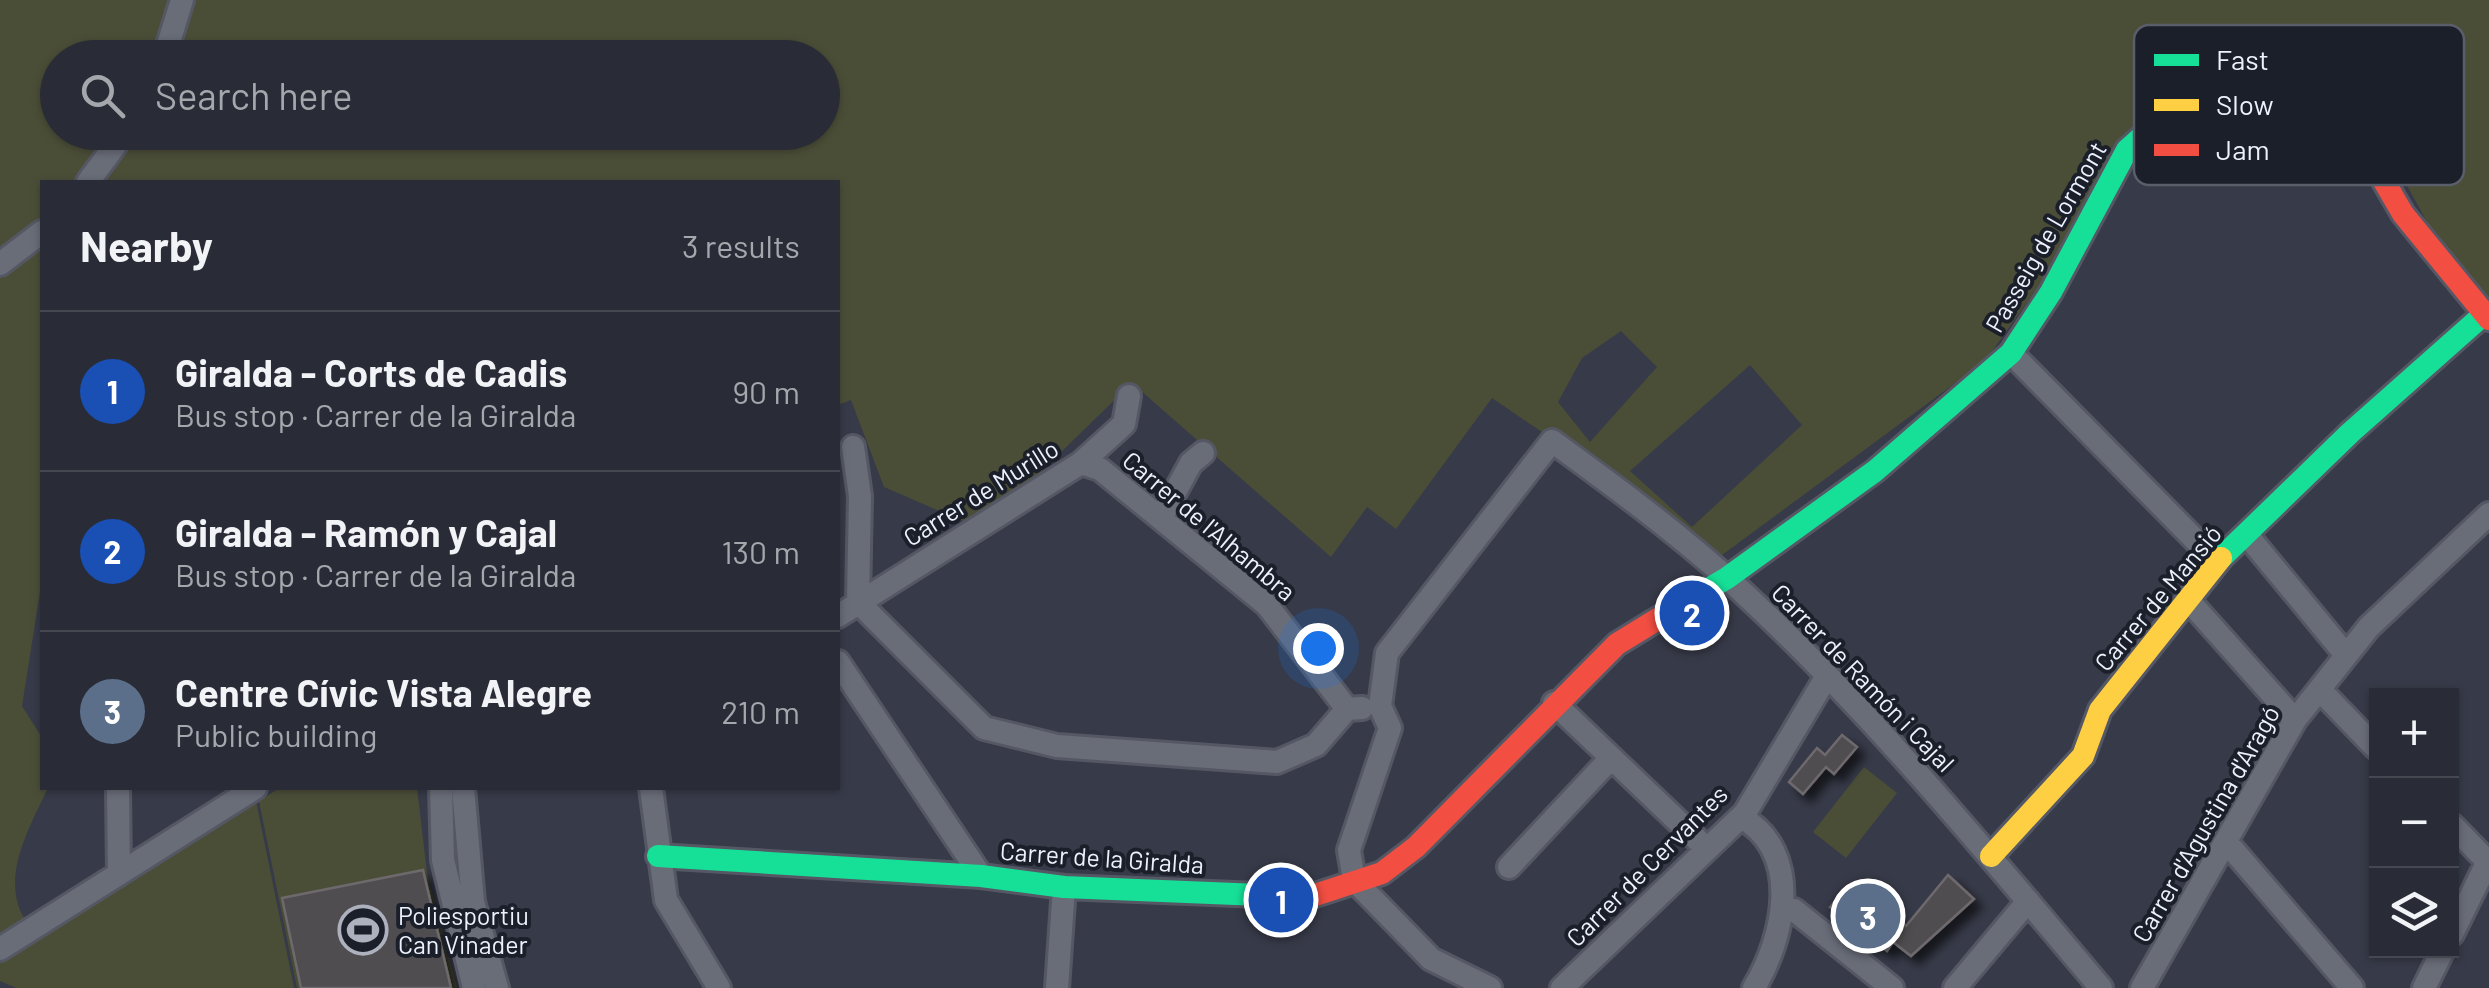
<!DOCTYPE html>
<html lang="en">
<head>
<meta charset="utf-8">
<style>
	:root { --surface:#292c36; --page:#353842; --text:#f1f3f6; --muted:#a5a7ad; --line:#454851; --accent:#95b2f1 }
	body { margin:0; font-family:Barlow,sans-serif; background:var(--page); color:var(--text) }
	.controls { position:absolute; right:30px; bottom:30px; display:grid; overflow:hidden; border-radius:0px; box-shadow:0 2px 8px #0004 }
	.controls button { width:90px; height:90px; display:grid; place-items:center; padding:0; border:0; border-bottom:2px solid var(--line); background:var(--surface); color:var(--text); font:50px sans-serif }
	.you { position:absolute; left:1318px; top:648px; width:35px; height:35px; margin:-25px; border:8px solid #fff; border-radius:50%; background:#1a73e8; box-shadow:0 0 0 15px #1a73e833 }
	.badge { display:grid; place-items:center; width:65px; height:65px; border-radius:50%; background:var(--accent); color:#fff; font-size:32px; font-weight:700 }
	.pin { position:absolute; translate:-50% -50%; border:5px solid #fff; box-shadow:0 2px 10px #0006 }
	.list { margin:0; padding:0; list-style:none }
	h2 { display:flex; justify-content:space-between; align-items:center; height:130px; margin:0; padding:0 40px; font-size:42px }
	h2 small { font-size:32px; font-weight:400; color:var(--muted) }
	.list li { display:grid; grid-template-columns:65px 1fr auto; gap:30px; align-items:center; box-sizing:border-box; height:160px; padding:0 40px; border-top:2px solid var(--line) }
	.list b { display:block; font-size:38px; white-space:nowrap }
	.list p { margin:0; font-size:32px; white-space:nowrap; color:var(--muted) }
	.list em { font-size:32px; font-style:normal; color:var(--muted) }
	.icon { flex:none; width:55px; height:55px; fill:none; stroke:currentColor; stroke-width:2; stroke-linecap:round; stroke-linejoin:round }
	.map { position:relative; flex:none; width:2489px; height:988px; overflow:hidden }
	.search { position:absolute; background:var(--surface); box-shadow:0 2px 8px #0004; left:40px; top:40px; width:800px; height:110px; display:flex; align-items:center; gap:25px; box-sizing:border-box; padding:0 35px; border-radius:55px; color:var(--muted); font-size:38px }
	.panel { position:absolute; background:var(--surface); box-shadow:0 2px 8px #0004; left:40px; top:180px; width:800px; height:610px; border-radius:0px }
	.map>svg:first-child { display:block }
	.green { fill:#4b4e37; fill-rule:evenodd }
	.building { fill:#504d50; stroke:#6e696c; stroke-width:2.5; filter:url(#shadow) }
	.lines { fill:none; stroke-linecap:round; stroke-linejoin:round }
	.street-casing { stroke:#555864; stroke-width:28 }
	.fast-casing { stroke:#555864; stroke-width:28 }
	.slow-casing { stroke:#555864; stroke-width:28 }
	.jam-casing { stroke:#555864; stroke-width:28 }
	.street { stroke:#696d78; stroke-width:22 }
	.fast { stroke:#16e098; stroke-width:22 }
	.slow { stroke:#ffcf43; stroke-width:22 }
	.jam { stroke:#f24e42; stroke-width:22 }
	.labels { text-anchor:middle; stroke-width:8; stroke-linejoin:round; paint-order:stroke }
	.street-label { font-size:25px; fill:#ecf1fe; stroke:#1b1f2a }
	.poi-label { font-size:25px; fill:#ecf1fe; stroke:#1b1f2a; text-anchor:start }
	.key { fill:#1b1f2a; stroke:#5a5e6a; stroke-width:2.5 }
	.key-label { font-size:28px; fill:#ecf1fe }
</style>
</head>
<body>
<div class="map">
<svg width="2489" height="988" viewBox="0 0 2489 988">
	<defs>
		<filter id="shadow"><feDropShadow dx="8" dy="8" stdDeviation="5" flood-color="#0009"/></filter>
	</defs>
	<rect width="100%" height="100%" fill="#373a48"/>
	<path class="green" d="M0,0H2489V303L2442,249L2389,153L2314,101L2176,95L1985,361L1722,555L1492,398L1396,529L1367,507L1331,557L1132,383L1025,487L967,523L884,487L851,400L838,405V182H42V579L22,706L41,736L42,788H48C30,826 0,877 24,918L134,872L256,801L294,988H17L0,981ZM58,58H822V132H58ZM1621,331L1657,367L1590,442L1558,402L1582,358ZM1750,365L1802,425L1692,527L1630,471Z
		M1864,767L1897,793L1846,858L1813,832Z
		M279,788H417L427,873L457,988H297L259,801Z"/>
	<path class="building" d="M1842,735L1857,747L1834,774L1826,767L1803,794L1789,782L1817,748L1825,755Z
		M423,870L451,988H301L282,898Z
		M1948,875L1974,899L1911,956L1893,942L1887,951L1830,907L1851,884L1906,926Z"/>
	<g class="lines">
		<g class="street-casing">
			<path id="street" d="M164,58L182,0
				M88,182L125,132
				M0,264L42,232
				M2011,353L2217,562
				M853,447L860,496L858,602L984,728L1057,746L1277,762L1316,745L1347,709
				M1081,463L1100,469L1267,605L1347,709L1362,708
				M1161,518L1191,463L1203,453
				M2247,535L2346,655
				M2190,602L2295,720
				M838,616L1081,463L1124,424L1129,396
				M838,662L981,876
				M2320,690L2376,748
				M1554,703L1707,849
				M118,788L119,874
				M441,788L443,860L474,988
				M463,788L473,902L497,988
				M651,788L666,900L719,988
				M1741,817C1803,852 1785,936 1754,988
				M2452,825L2489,863
				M2228,844L2352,988
				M1509,867L1611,758
				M1794,910L1892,988
				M2452,934L2489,859
				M0,949L255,788
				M1057,988L1064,887
				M1490,988L1431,959L1354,880L1349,850L1390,728L1380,706L1387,653L1552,441C1611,484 1671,528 1726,577C1864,702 1981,846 2101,988
				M1562,988L1745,813L1827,676
				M1955,988L2028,901
				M2142,988L2295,720L2369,627L2489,514
				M2424,988L2443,950"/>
		</g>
		<g class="fast-casing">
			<path id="fast" d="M2221,558L2350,433L2482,316
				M1666,614L1727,578L1875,471L2011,353L2051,292L2127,150L2173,109
				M658,856L981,876L1064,887L1309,897"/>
		</g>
		<g class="slow-casing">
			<path id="slow" d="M1991,856L2083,756L2100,710L2221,558"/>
		</g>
		<g class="jam-casing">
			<path id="jam" d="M2173,109L2228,94L2271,92L2335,125L2367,152L2403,214L2489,319
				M1309,897L1382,873L1416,847L1617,644L1666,614"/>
		</g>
		<use href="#street" class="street"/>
		<use href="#fast" class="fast"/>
		<use href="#slow" class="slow"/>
		<use href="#jam" class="jam"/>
	</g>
	<defs>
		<g id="stadium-ring" transform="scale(2.5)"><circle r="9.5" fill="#1b1f2a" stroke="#adb1be" stroke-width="1.5"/><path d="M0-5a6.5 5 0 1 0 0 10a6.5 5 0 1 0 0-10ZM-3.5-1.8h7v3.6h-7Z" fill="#adb1be"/></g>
	</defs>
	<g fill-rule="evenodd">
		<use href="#stadium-ring" x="363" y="930"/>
	</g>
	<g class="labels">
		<g class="street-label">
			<text transform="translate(2046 237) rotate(-60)" y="9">Passeig de Lormont</text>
			<text transform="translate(981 493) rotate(-32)" y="9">Carrer de Murillo</text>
			<text transform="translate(1209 526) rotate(40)" y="9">Carrer de l'Alhambra</text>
			<text transform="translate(2158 598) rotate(-50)" y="9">Carrer de Mansió</text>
			<text transform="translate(1863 678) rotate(46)" y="9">Carrer de Ramón i Cajal</text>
			<text transform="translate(2206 824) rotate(-60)" y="9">Carrer d'Agustina d'Aragó</text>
			<text transform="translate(1102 858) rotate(4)" y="9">Carrer de la Giralda</text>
			<text transform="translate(1647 866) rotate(-45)" y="9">Carrer de Cervantes</text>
		</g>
		<g class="poi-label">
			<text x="398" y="925">Poliesportiu<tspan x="398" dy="29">Can Vinader</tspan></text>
		</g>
	</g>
	<rect x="2134" y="25" width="330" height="160" rx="15" class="key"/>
	<rect x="2154" y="54" width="45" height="12" fill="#16e098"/>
	<rect x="2154" y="99" width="45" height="12" fill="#ffcf43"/>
	<rect x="2154" y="144" width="45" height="12" fill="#f24e42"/>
	<g class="key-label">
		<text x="2216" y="70">Fast</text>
		<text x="2216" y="115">Slow</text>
		<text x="2216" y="160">Jam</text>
	</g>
</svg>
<div class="controls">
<button>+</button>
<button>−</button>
<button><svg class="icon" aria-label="layers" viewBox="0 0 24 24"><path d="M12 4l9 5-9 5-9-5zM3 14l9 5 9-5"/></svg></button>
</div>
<div class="you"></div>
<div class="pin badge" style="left:1281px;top:900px;background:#1a4fb4">1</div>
<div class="pin badge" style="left:1692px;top:613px;background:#1a4fb4">2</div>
<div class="pin badge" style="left:1868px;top:916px;background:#5c6f8a">3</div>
<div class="search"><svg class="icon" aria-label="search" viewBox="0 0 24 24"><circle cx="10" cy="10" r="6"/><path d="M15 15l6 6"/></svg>Search here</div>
<section class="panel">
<h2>Nearby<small>3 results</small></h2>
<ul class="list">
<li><span class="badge" style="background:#1a4fb4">1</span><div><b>Giralda - Corts de Cadis</b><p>Bus stop · Carrer de la Giralda</p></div><em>90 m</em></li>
<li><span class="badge" style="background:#1a4fb4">2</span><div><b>Giralda - Ramón y Cajal</b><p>Bus stop · Carrer de la Giralda</p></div><em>130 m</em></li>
<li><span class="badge" style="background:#5c6f8a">3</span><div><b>Centre Cívic Vista Alegre</b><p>Public building</p></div><em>210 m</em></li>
</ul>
</section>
</div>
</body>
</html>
